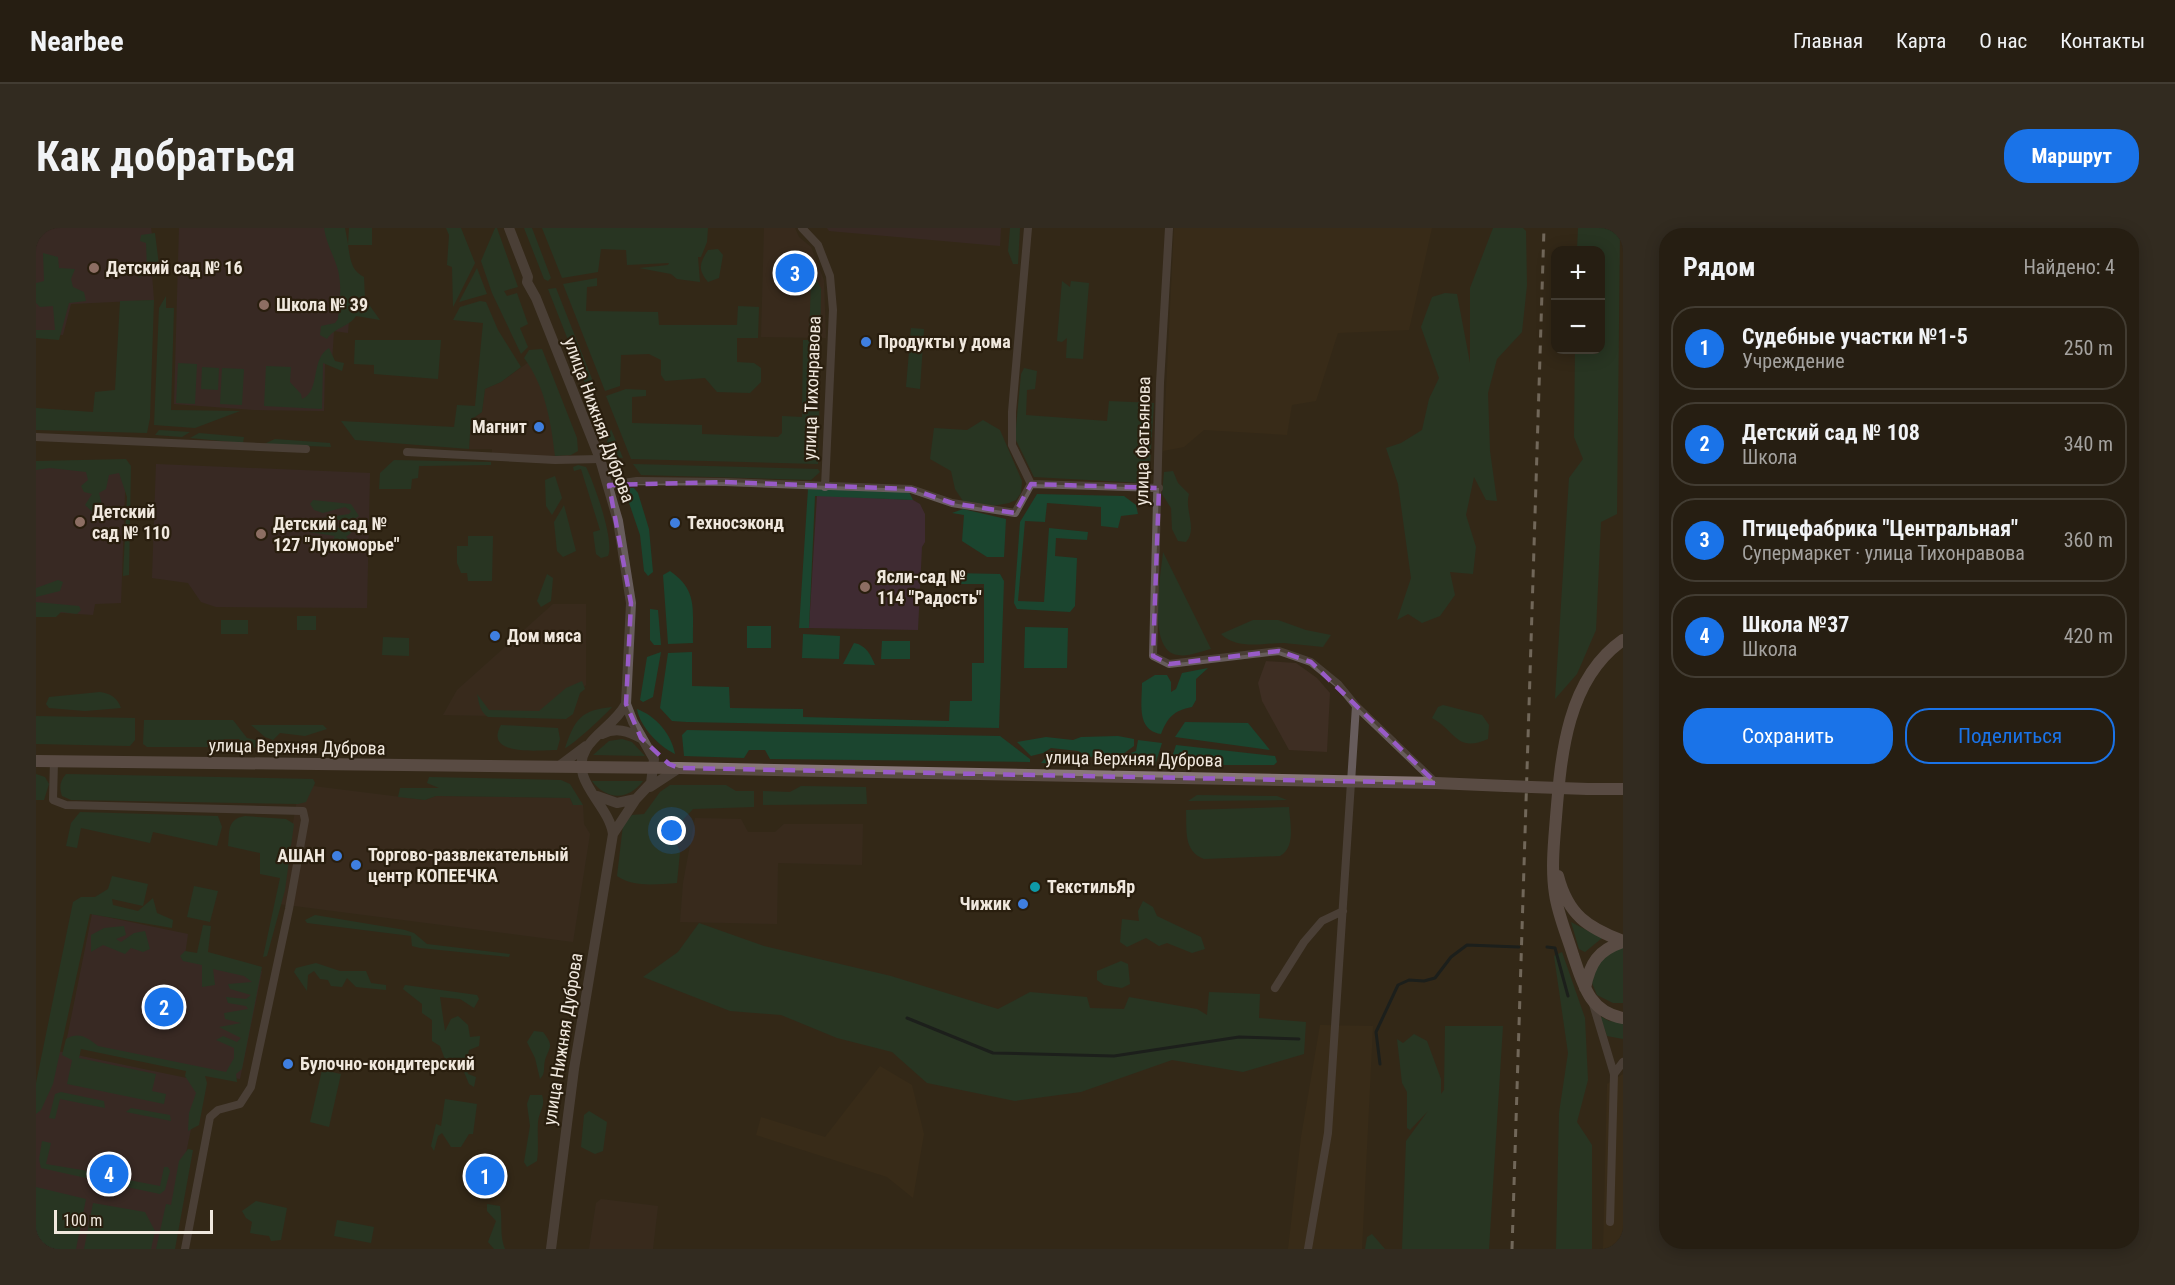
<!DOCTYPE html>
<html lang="ru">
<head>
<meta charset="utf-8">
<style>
	:root { --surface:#261e12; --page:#322b20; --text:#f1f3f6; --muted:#a4a29f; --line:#423c32; --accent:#1a73e8 }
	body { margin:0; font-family:"Roboto Condensed",sans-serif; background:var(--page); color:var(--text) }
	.controls { position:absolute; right:18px; top:18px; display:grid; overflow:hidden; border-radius:12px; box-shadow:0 3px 15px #0003 }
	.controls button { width:54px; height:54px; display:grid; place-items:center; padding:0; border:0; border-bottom:2px solid var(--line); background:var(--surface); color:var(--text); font:30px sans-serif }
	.scale { position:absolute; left:18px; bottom:15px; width:159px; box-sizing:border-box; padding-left:6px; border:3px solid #f0e8de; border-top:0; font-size:16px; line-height:21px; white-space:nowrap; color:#f0e8de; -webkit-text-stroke:4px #291e0e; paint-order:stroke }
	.you { position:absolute; left:636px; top:603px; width:21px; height:21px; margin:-15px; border:4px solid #fff; border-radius:50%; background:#1a73e8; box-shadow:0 0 0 9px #1a73e833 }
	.badge { display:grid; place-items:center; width:39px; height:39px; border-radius:50%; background:var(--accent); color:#fff; font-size:20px; font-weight:700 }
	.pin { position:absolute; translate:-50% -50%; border:3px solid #fff; box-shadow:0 2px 6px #0006 }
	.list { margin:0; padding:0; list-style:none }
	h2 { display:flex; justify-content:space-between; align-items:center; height:78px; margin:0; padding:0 24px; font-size:26px }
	h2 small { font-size:20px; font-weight:400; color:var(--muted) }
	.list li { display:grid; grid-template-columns:39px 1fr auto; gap:18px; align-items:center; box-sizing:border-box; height:84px; margin:0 12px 12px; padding:0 12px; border:2px solid var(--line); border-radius:24px }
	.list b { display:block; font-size:22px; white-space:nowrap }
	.list p { margin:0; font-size:20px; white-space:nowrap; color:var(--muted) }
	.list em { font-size:20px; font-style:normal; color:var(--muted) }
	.actions { display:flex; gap:12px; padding:18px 24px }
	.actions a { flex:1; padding:14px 0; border:2px solid var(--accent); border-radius:24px; text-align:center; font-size:21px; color:var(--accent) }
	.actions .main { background:var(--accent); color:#fff }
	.map { position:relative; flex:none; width:1587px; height:1021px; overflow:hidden; border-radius:24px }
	header { display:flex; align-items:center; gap:36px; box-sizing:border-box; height:84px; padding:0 30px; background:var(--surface); border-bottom:2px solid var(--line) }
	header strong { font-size:28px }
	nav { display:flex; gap:33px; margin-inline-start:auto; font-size:21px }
	.intro { display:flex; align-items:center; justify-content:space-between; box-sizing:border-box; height:144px; padding:0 36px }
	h1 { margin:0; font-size:42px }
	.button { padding:15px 27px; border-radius:24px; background:var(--accent); color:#fff; font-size:21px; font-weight:700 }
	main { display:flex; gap:36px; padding:0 36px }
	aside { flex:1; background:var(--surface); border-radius:24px; box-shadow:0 3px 15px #0003 }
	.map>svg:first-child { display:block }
	.commercial { fill:#3e2e23 }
	.built { fill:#3f3019 }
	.education { fill:#3f2b32 }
	.green { fill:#1b452f }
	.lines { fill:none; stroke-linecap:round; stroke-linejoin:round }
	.stream { stroke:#001420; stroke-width:3 }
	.minor { stroke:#675c5c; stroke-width:8 }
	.tertiary { stroke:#675c5c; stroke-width:10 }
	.secondary { stroke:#887778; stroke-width:12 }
	.rail { stroke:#bdb4a8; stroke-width:3; stroke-dasharray:8 8; stroke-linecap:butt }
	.secondary-bridge { stroke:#887778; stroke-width:12 }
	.marked { fill:none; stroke:#985bc7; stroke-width:4.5; stroke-dasharray:12 8; stroke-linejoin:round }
	.education-dot { fill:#8d6e63; stroke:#291e0e; stroke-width:2 }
	.shop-dot { fill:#3f7fe0; stroke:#291e0e; stroke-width:2 }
	.culture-dot { fill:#0f9aa8; stroke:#291e0e; stroke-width:2 }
	.labels { text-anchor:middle; stroke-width:4.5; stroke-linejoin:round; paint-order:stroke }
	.poi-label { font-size:18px; font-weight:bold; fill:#f0e8de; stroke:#291e0e; text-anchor:start }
	.street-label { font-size:18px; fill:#f0e8de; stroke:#291e0e }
</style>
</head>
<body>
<header>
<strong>Nearbee</strong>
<nav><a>Главная</a><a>Карта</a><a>О нас</a><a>Контакты</a></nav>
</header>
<div class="intro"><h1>Как добраться</h1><a class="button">Маршрут</a></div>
<main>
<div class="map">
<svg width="1587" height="1021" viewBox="0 0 1587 1021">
	<rect width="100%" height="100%" fill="#332818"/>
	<path class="commercial" d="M728,0H759L763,9L775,19L788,52L790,110L725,109Z
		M497,131L535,234L456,231V221H433L435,192L446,184L449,161L465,154Z
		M517,376H550V457L515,489L407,487L421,462Z
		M1230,433L1260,435L1281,450L1294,465L1291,524L1253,522L1226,473L1222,455Z
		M269,557L389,572L400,568L534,570L537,577H547L548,596L554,606L537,714L243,676L263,560Z
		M659,590L705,591L712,604H739L748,596H827L826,637L742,635L741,696L644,694L647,655Z
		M565,971L622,978L617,1021H553L560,975Z"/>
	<path class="built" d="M1138,0H1396L1373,102L1302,105L1280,173L1256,177L1251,207L1168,202L1148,219L1127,223Z
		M1284,797L1337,798L1326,1021H1252L1265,909Z
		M844,838L876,857L888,906L877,970L851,949L720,907L725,889L789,909Z
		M1587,846V1021H1567L1571,856Z"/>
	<path class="education" d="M0,0H115L116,7L113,9L118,72L35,76L27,107L0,106Z
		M143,0H304L316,50L312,105L298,103L296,134L289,135L288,183L218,182L138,176Z
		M791,0H965L964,18L793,3Z
		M90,236L85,375L59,376L57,387L0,383V237Z
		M120,236L334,245L331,380L180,379L165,374L152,355L116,350Z
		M781,267L877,272L884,276L889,286V314L886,319L882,402L773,400Z
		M56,686L152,706L149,727L226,743L204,851L30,815Z
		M12,821L165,853L130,1021H0V873Z"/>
	<path class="green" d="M288,0H309L312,16L313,0H336V17H312C314,30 315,43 328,49L329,71L344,92L320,88C313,99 299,99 291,111L284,107L285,98L299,95L302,91C304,75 306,59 302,42C298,28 290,15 288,0Z
		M410,0H425L439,35L417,79L416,39L411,37L413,7Z
		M459,0H461L482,59L468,63L471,68L481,65L492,96L484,100L492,119L485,126L456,65L445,33Z
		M488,0H496L515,50L512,53L508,51Z
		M506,0H672L671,14L665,29H662L664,54L641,51L635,46L603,40L632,37L633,35L591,37L590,22L565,21L562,44L526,50Z
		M974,0H984L982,36H977L972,23Z
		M1457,0H1487L1490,3L1491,57L1486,104L1461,131L1452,165L1454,223L1461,273L1450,272L1438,249L1430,287L1440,319L1437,346L1414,344L1419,367L1404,388L1386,395L1372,386L1361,392L1375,350L1362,256L1350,220L1365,215L1386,202L1393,171L1403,150L1385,99L1396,69L1409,65L1421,66L1434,135V60Z
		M1542,0H1584L1581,286L1565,294L1560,402L1541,446L1519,471L1533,250L1547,231L1538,209L1539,122H1564V22H1541Z
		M119,5L123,37L120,49L112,45L101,50L111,41L110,15L104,13L105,7Z
		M682,21L687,27L683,50L672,54C661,41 664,35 672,22Z
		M7,25L22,29L23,40L39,41L35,51L37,59L48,64L50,73L33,75L23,112L0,110V102H19L17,78L4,79L0,75V55L8,53Z
		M441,40L451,66L423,74Z
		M561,50V58L551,59L550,83L622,84L623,97H701L702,78L723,79L722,110H701V134L718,135L725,140V154L714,165L681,164L669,150L629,153L625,147V132L613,126L585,127L584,158L569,163L527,56Z
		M780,50L785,61L782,236L595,231L570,168L590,161L610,162V168L596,169V195L666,197V206L742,209L746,205V188L766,189L767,112H773L775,53Z
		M1026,53L1034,59L1035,53L1053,55L1047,131L1030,130L1031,110L1026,114L1021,113Z
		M520,60L558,156L555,164L552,163L512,61Z
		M130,68V80H138L135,182L204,183L159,200L118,197L123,80Z
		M118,72L114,190L111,205L0,202V180L57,184L59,164L79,162L84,73Z
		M444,73L450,74L462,102L485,139L465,154L449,161L446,184L435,192L433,221L319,212L305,193L418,199L421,177L439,178L447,95L417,92L424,79Z
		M875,100L888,101L884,161L870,159Z
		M319,112H405L402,151L338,146V137L318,136Z
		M293,120L299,133L308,135L306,143L287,135L286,181L228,178L230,138L255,139L254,154L265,166L266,171C285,163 274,131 293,120Z
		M506,121L541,210L542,223L535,227L519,228C515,193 509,158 488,130L493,122Z
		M142,135L161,136L159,176L140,175Z
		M166,139L183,140L182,162L165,161Z
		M186,140L208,141L206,177L184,176Z
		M988,140L1001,143L999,161L991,162L990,187L1071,193L1073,173L1118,175L1113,252L1106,255L998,249L979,210L985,146Z
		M947,192L964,202L986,253L985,265L980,272L973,275L957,278L927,273L919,261L915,243L894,231L898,200L931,202Z
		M575,201L587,230L577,229L571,214Z
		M123,202L154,204L146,209L119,207Z
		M163,205L208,209L207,215L154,210Z
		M239,211L294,215L295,219L228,216Z
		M90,231L95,238L93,347L87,348L91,269L83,245L73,247L70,261L63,265L67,281L65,292L49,277L56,266L48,264L45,258L52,252L50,244L14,240L0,242V233Z
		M358,232L455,234V237L383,238L382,250L376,251L375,261H343L344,245Z
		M597,236L782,241L784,244L775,252L605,247Z
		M542,237L550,239C558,255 579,313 572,328L565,330L560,326L557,304L564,302L545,241L538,243L537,239Z
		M1137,243L1142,255L1153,266C1148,282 1162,301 1150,314L1142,313L1136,301L1135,280L1126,266L1128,244Z
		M519,248L526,270L516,287L510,278L509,252Z
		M593,260H598L602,265L613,301L617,344L612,348L608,343L604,307L590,266Z
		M772,261L873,264L877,272L779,268L773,400H763Z
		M1001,266L1088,268L1100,277L1102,286L1085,288L1082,300L1065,298V279L1011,275L1009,294L989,293L982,373L1008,374L1013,300L1052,304L1051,312L1020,310L1019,328L1041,330L1039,378L1034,384L981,381L978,375L984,294Z
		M277,272L315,276L323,288L317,292H287L286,290L313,286L315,283L309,279L287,285L278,282L274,276Z
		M528,277L540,323L527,329L521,323L518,294Z
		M927,281L970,291L968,329H951L926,313L928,287L916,285Z
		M279,299H299L317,303L310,309L320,318L309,323L282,322L287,315H295L299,308L273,304Z
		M432,308H457L456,353H432L431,345H425L421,335V318H432Z
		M1127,324L1175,421C1166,423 1152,429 1142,427C1110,423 1125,347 1127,324Z
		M634,343C663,363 656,383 657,415L632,416L627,347Z
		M916,345L964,346L968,353L963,500L651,494L636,493L624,480L632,425L656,424V458L693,459L694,480L767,481V489L913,493L914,473H936V435H948V356H914Z
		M511,346L517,350L515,373L505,379L501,373Z
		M22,352L27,354L24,363L0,369V360Z
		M0,374L43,378L45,382L41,386L25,384L20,389H0Z
		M614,381L622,382L625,417H618L614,412Z
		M261,388H280V402H261Z
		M185,392H212V406H185Z
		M1217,392H1242L1270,402L1295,407L1287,419C1274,418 1261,416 1248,415C1227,415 1201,422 1185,406Z
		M711,398H735V420H711Z
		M989,399L1032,400L1031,440H988Z
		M767,406L804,408L803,431L766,430Z
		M347,409L373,410V428L346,427Z
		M846,413H874V431H845Z
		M818,415C830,417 835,427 839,437L807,436Z
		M625,424L617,469L607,474L604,472L611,429Z
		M1172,440L1160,451V472L1156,479C1137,483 1132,489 1125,506C1100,502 1106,475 1106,455L1119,447H1131L1135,454V464L1140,461L1146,445Z
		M546,453L549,461L544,465L537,486L530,491L452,489C444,484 443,475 441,466L453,482L503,483L530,460Z
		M64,464C75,466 81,469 85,480L49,483L13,480L10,476L13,469Z
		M1407,477L1446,487L1453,497L1452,511C1420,525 1420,503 1396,490L1402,479Z
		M576,479C569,487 537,517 529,520C539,491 545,482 576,479Z
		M601,481C620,488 636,507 639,526C623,518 604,499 601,481Z
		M0,488L99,490V512L94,518L0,516Z
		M108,492H197L211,510L253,521L209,519L203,511H188L184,519H111L107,516Z
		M1149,494L1212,495L1234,522L1139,509Z
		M215,497H287L291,501L269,508L244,505L237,512L229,509Z
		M465,497L522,500L524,511L521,522C504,522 447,529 465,497Z
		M651,502L964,508L994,531V534L734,531L729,522H713L708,530L648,528L646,507Z
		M1082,508L1098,511V518L1087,526L1054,529L1042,523L1015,520L1007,525L995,528L981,514L1010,509L1037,512L1045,509Z
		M586,511L596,514L609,528L557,527L573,513Z
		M1102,512L1126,515L1119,537L1084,536V529L1100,523Z
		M1140,517L1239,528L1241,534L1238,537H1145L1136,529Z
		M1015,523L1043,530L1044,536L1005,535Z
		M0,546L9,549L13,556L8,572H0Z
		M30,546L277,551L279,555L270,574L262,576L35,572L26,568C23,559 24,553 30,546Z
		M393,549L525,552L534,556L547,577H537L534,570L400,568L389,572L362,569L364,560H403L391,555Z
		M556,553H607C593,572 571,573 556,553Z
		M634,557H690L700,563H718V579L657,581L646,593V611H639L644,624L641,655C621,656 599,660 581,648L587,597L596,587L608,586L624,564Z
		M765,558L830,559L831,576L727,577V563L754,564Z
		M1161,567L1241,568L1251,572L1152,573Z
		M1253,579C1254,595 1260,619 1244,628L1168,631C1147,623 1151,602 1150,582Z
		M44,584L182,588L186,599L181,618L117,604L114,615L45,600L41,620L30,618L35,595Z
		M209,588L250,591L258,596L249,662L231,728L227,729L244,650L224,646V625L192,618C194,605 190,591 209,588Z
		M76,648L112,656L107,678L76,671L77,677L102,683L117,670L121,685L137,692L136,700L54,686L17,856L5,882L0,886V855L37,674L45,669H59L72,661Z
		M158,658L182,663L174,694L151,689Z
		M1107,673L1117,679L1121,688L1165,709L1169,721L1156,725L1131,715L1123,718L1110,710L1091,719L1084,714L1086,691L1103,693L1102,683Z
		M279,687L369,702L378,705L391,716L474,726L473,729L384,720L376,718L375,708L271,695L269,692Z
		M1535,694L1566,710L1549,724L1543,721Z
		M663,695L728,718L855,748L962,781L994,764L1051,769L1054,780L1088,781L1093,769L1161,781L1171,787L1173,764L1224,766L1223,790L1270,794L1268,826L1207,844L1136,832L1045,864L979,873L891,855L856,824L801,810L745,787L694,783L607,749L642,724Z
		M167,697L175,698L172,724L226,739L206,841L200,846L201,854L169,848L171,855L163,897L152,903L153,885L160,865L149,848L150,843L45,821L43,830L120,846L116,863L130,866L128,876L31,856L36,832L26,827L30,811C43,803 52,810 62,818L190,844L198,830V820L180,812L187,808L201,814L205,810L183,799L205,795L189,791L188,785L212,781L210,778L192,775L190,769L210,771L215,767L194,761L192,756L216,754L208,748L177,741L179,757L166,759V737L147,733L144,728L149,723L161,725Z
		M88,698L90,707L80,711L85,714L98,705L109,703L114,721L107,724L95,720L89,726L67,717L55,724V707L68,700Z
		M1587,719V775H1577L1561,767L1556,755L1563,730Z
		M1526,724L1549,790L1552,852L1541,894L1556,917V1021H1520L1523,885L1532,825L1518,728Z
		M1085,733L1092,736L1094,756L1086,760L1068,757L1061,752V743Z
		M280,735L304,743H330L335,755L350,757V762L320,759L311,750L306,759L295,758L292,752L284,751L278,743L272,747L271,763L258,744L260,740Z
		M369,757L441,767L443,771L438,780L424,771L404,769L409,803L415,791L422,788L432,797L434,809L444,808L443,818L433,822L430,836L432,846L440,849L438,859L433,856L428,844L411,837L404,818L396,813V792L386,785V776L367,761Z
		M1564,788L1573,793L1587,794V811L1571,808Z
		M1409,798H1467L1453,1021H1366L1370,913L1392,883L1374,902L1371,900V864L1366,855L1361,811L1367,815L1378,806L1391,813L1405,851V866L1408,862Z
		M498,803L507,804C518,818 514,818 509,832C507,840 510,845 504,851L499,830L491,814Z
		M286,842L305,846L293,899L274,894Z
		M25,864L68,873L69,880L24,871L19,891L13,890L19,866Z
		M494,867H506C510,878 503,883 502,894C501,907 503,920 501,933L491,939L488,934L494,898L491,876Z
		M409,871L441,876L437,906H433L425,919H415L406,905L402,908L398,923L395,918L400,896L405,898Z
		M95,880L134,887L135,893L90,884Z
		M553,883L571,894L567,923L559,926L545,919L548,887Z
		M6,913L15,915L10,936L52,943L50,950L5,940L3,931Z
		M152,921L157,922L139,1021H120L130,976L135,977L143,933Z
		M128,939H132L134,943L129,962L124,966L81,957L82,950L124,958Z
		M0,959L50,971L40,1021H0Z
		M220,973L251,980L245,1012L235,1013L233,1008L214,1005L216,994L210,990L206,983Z
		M57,975L109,984L119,1003L115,1021H48Z
		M451,976L464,978C467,993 463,1007 469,1021H458L452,1014L460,993L451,983Z
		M301,992L338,999L335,1015L298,1008Z
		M1336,1006L1349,1021H1329L1331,1009Z"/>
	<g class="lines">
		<path class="stream" d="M1511,719L1519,720L1532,768
			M871,790L957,825L1078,828L1203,809L1263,811
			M1344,836L1340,804L1362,757L1373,752L1388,753L1399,750L1415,729L1431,717L1483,719"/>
		<path class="minor" d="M766,0L782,17L794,48L797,82L789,259
			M992,0L976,184V217L995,256
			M1133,0L1124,155L1117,428L1133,436L1243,423L1275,434L1302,456L1320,478L1292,905L1272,1021
			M0,209L270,221
			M371,224L519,232L564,231
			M573,257L601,253L689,254L875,261L916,275L979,285L995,256L1123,260
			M1320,478L1400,555
			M18,533L17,572L30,577L267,583L269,592L253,681L215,859L204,876L182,882L174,889L149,1021
			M1239,760L1268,714L1286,693L1307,683
			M1557,776L1578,846L1574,994
			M1578,846L1587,834"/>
		<path class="tertiary" d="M473,0L492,49L491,54L500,70L564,231L582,293L595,375L590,476L597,494L618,531L615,555L600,571L577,606
			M566,506C580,499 592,503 605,510
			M522,539L550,518
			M614,559L643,540
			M561,568L581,575L600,571
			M515,1021L538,841L577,606C573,576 532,552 550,521C560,504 579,496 590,476"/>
		<path class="secondary" d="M1587,412C1531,451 1525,527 1520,589C1518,614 1515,641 1519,666C1522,687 1531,707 1537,727C1547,756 1553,784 1587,790
			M0,533L643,540L1400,555L1470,558
			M1552,561H1587
			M1522,648C1532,687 1552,700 1587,713
			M1549,760C1554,735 1562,722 1587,714"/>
		<path class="rail" d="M1476,1021L1508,0"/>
		<path class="secondary-bridge" d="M1470,558L1552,561"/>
	</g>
	<path d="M0 0H1587V1021H0ZM689,254L875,261L916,275L979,285L995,256L1123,260L1117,428L1133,436L1243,423L1275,434L1400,555L643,540L633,536L605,510L590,476L595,375L573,257Z" fill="#332818" fill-opacity=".55" fill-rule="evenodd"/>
	<path class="marked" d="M689,254L875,261L916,275L979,285L995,256L1123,260L1117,428L1133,436L1243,423L1275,434L1400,555L643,540L633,536L605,510L590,476L595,375L573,257Z"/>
	<g class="education-dot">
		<circle cx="58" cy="40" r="6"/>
		<circle cx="228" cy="77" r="6"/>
		<circle cx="44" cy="294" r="6"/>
		<circle cx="225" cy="306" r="6"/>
		<circle cx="829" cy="359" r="6"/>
	</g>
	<g class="shop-dot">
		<circle cx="830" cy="114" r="6"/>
		<circle cx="503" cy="199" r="6"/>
		<circle cx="639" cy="295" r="6"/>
		<circle cx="459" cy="408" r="6"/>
		<circle cx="301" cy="628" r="6"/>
		<circle cx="320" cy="637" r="6"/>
		<circle cx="987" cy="676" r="6"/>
		<circle cx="252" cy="836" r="6"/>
	</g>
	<circle class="culture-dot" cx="999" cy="659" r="6"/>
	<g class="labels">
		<g class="poi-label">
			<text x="70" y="46">Детский сад № 16</text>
			<text x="240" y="83">Школа № 39</text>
			<text x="842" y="120">Продукты у дома</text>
			<text x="491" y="205" text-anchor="end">Магнит</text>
			<text x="56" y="290">Детский<tspan x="56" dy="21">сад № 110</tspan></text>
			<text x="651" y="301">Техносэконд</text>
			<text x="237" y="302">Детский сад №<tspan x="237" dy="21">127 "Лукоморье"</tspan></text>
			<text x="841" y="355">Ясли-сад №<tspan x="841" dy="21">114 "Радость"</tspan></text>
			<text x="471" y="414">Дом мяса</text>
			<text x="332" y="633">Торгово-развлекательный<tspan x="332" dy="21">центр КОПЕЕЧКА</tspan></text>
			<text x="289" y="634" text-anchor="end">АШАН</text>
			<text x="1011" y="665">ТекстильЯр</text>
			<text x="975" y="682" text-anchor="end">Чижик</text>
			<text x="264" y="842">Булочно-кондитерский</text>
		</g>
		<g class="street-label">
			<text transform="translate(776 160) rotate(-88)" y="6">улица Тихонравова</text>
			<text transform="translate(563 192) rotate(70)" y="6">улица Нижняя Дуброва</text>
			<text transform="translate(1107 213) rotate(-89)" y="6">улица Фатьянова</text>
			<text transform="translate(261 519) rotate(1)" y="6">улица Верхняя Дуброва</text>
			<text transform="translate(1098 531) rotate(1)" y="6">улица Верхняя Дуброва</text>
			<text transform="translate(527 811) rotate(-81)" y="6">улица Нижняя Дуброва</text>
		</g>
	</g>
</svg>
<div class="controls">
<button>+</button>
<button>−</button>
</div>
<div class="scale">100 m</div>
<div class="you"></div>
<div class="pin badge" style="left:449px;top:948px">1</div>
<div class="pin badge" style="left:128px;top:779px">2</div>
<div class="pin badge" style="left:759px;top:45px">3</div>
<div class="pin badge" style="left:73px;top:946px">4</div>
</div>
<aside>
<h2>Рядом<small>Найдено: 4</small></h2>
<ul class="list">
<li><span class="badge">1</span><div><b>Судебные участки №1-5</b><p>Учреждение</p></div><em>250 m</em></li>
<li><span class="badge">2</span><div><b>Детский сад № 108</b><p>Школа</p></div><em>340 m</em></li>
<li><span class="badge">3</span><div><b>Птицефабрика &quot;Центральная&quot;</b><p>Супермаркет · улица Тихонравова</p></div><em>360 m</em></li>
<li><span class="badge">4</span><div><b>Школа №37</b><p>Школа</p></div><em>420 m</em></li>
</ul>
<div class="actions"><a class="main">Сохранить</a><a>Поделиться</a></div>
</aside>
</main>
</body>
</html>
